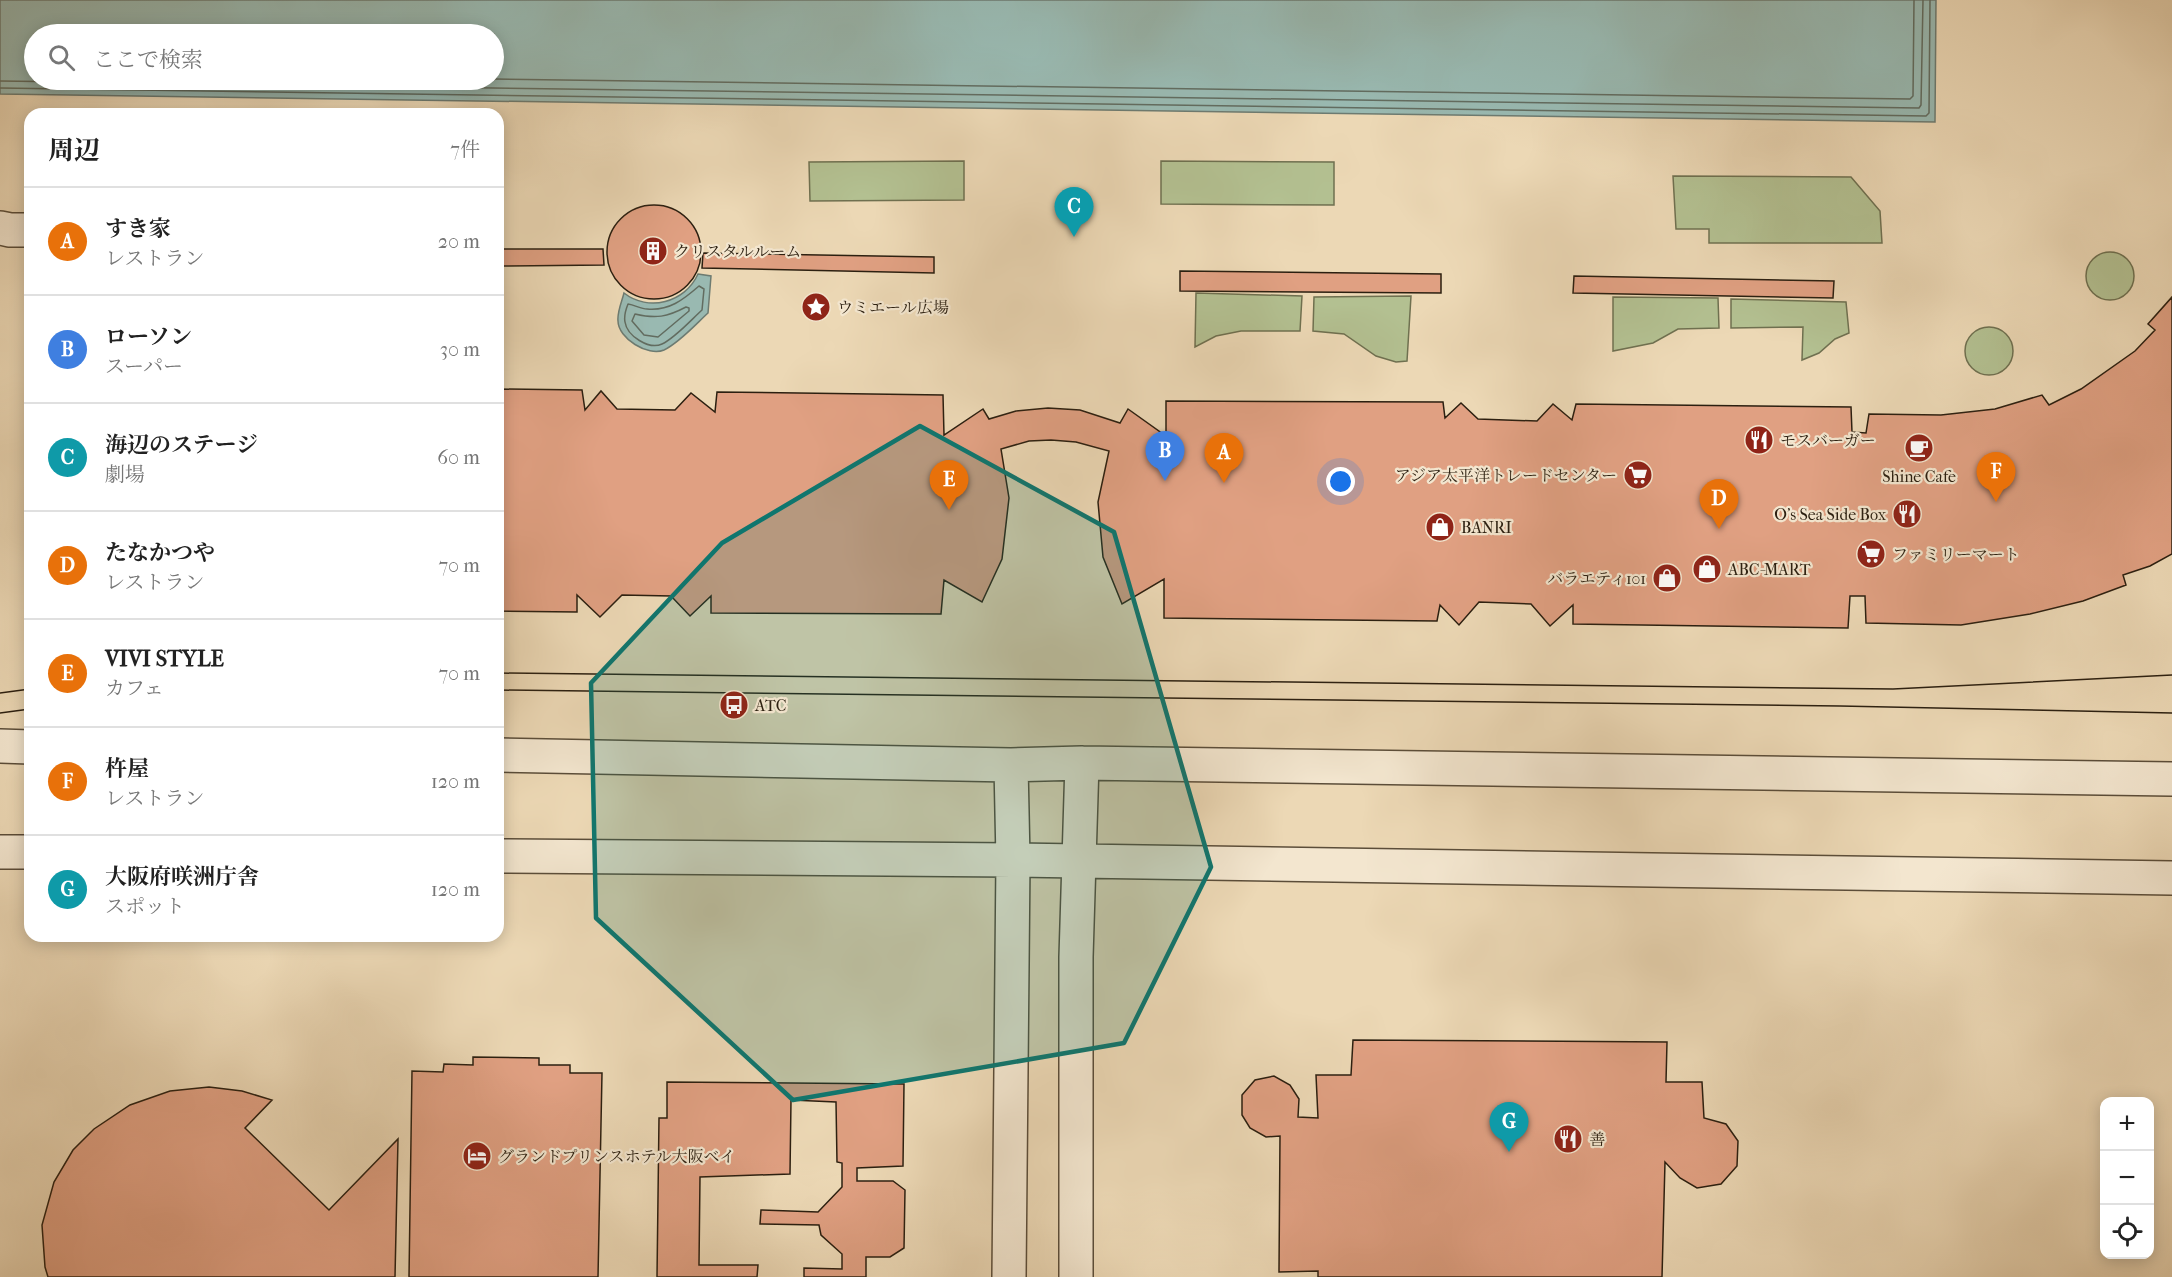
<!DOCTYPE html>
<html lang="ja">
<head>
<meta charset="utf-8">
<style>
	:root { --surface:#fff; --page:#f2f2f2; --text:#222; --muted:#767676; --line:#e0e0e0; --accent:#d93025 }
	body { margin:0; font-family:"IM FELL French Canon","Noto Serif JP",serif; background:var(--page); color:var(--text) }
	.controls { position:absolute; right:18px; bottom:18px; display:grid; overflow:hidden; border-radius:12px; box-shadow:0 3px 15px #0003 }
	.controls button { width:54px; height:54px; display:grid; place-items:center; padding:0; border:0; border-bottom:2px solid var(--line); background:var(--surface); color:var(--text); font:30px sans-serif }
	.you { position:absolute; left:1341px; top:482px; width:21px; height:21px; margin:-15px; border:4px solid #fff; border-radius:50%; background:#1a73e8; box-shadow:0 0 0 9px #1a73e833 }
	.badge { display:grid; place-items:center; width:39px; height:39px; border-radius:50%; background:var(--accent); color:#fff; font-size:20px; font-weight:700 }
	.pin { position:absolute; translate:-50% -50px; filter:drop-shadow(0 2px 3px #0008) }
	.pin::after { content:''; position:absolute; top:32px; width:21px; height:18px; background:inherit; clip-path:polygon(0 0,100% 0,50% 100%) }
	.list { margin:0; padding:0; list-style:none }
	h2 { display:flex; justify-content:space-between; align-items:center; height:78px; margin:0; padding:0 24px; font-size:26px }
	h2 small { font-size:20px; font-weight:400; color:var(--muted) }
	.list li { display:grid; grid-template-columns:39px 1fr auto; gap:18px; align-items:center; box-sizing:border-box; height:108px; padding:0 24px; border-top:2px solid var(--line) }
	.list b { display:block; font-size:22px; white-space:nowrap }
	.list p { margin:0; font-size:20px; white-space:nowrap; color:var(--muted) }
	.list em { font-size:20px; font-style:normal; color:var(--muted) }
	.icon { flex:none; width:33px; height:33px; fill:none; stroke:currentColor; stroke-width:2; stroke-linecap:round; stroke-linejoin:round }
	.map { position:relative; flex:none; width:2172px; height:1277px; overflow:hidden }
	.search { position:absolute; background:var(--surface); box-shadow:0 3px 15px #0003; left:24px; top:24px; width:480px; height:66px; display:flex; align-items:center; gap:15px; box-sizing:border-box; padding:0 21px; border-radius:33px; color:var(--muted); font-size:22px }
	.panel { position:absolute; background:var(--surface); box-shadow:0 3px 15px #0003; left:24px; top:108px; width:480px; height:834px; border-radius:18px }
	.map>svg:first-child { display:block }
	.green { fill:#b3c091; stroke:#6f7050; stroke-width:1.5 }
	.water { fill:#99b9b1; stroke:#6d7b71; stroke-width:1.5; fill-rule:evenodd }
	.lines { fill:none; stroke-linecap:round; stroke-linejoin:round }
	.shore { stroke:#626c60; stroke-width:1.5 }
	.building { fill:#e0a082; stroke:#2b1f10; stroke-width:1.5 }
	.minor-casing { stroke:#5b4d39; stroke-width:36 }
	.minor { stroke:#f3e6cf; stroke-width:33 }
	.tram { stroke:#2b1f10; stroke-width:1.5 }
	.marked { fill:#0f766e; fill-opacity:0.2; stroke:#0f766e; stroke-width:4.5; stroke-linejoin:round }
	.labels { text-anchor:middle; stroke-width:4.5; stroke-linejoin:round; paint-order:stroke }
	.poi-label { font-size:16px; fill:#2b1f10; stroke:#f3e6cf; text-anchor:start }
</style>
</head>
<body>
<div class="map">
<svg width="2172" height="1277" viewBox="0 0 2172 1277">
	<rect width="100%" height="100%" fill="#ecd8b5"/>
	<filter id="stains"><feTurbulence type="fractalNoise" baseFrequency=".00333" numOctaves="4"/><feColorMatrix values="0 0 0 0 .2 0 0 0 0 .09 0 0 0 0 .02 0 0 0 .5 -.17"/></filter>
	<radialGradient id="worn" r=".72"><stop offset=".6" stop-color="#630" stop-opacity="0"/><stop offset="1" stop-color="#630" stop-opacity=".3"/></radialGradient>
	<path class="green" d="M964,161V200L810,201L809,162Z
		M1161,161L1334,162V205L1161,204Z
		M1673,176L1851,177L1880,211L1882,243H1709V229H1676Z
		M2086 276a24 24 0 1 1 48 0a24 24 0 1 1-48 0Z
		M1196,293L1302,296L1300,331H1241L1216,336L1195,347Z
		M1411,296L1407,361L1396,362L1376,356L1344,334L1313,331L1314,297Z
		M1613,297L1718,298L1719,328L1678,329L1653,343L1613,351Z
		M1731,299L1846,302L1849,333L1835,339L1819,353L1802,360L1803,327L1731,328Z
		M1965 351a24 24 0 1 1 48 0a24 24 0 1 1-48 0Z"/>
	<path class="water" d="M0,0H1936L1935,122L0,94ZM34,34H494V80H34Z
		M698,274L711,276L708,313C696,324 679,343 664,350C648,357 618,338 618,321C617,312 622,301 624,293C648,312 685,303 698,274Z"/>
	<g class="lines">
		<path class="shore" d="M494,79L1910,99L1913,96L1914,0
			M0,81L1919,108L1921,105L1923,0
			M0,88L1926,116L1929,113L1930,0
			M699,286L704,289L702,310C691,320 675,338 662,344C649,350 627,336 625,322C624,317 626,309 628,304C635,305 641,309 647,309C669,311 683,300 699,286Z
			M686,307L689,308V311L658,337L644,335L632,321L635,314C656,319 667,317 686,307Z"/>
	</g>
	<path class="building" d="M607 252a47 47 0 1 1 94 0a47 47 0 1 1-94 0Z
		M498,249H603L604,265L498,266Z
		M703,253L934,257V273L702,268Z
		M1180,271L1441,274V293L1180,291Z
		M1574,276L1834,281L1833,298L1573,293Z
		M2172,297V554L2150,566L2123,575L2126,585L2083,601L2030,614L1961,625L1866,623L1865,596H1850L1848,628L1573,624V605L1550,626L1531,604L1479,602L1459,625L1440,605L1437,621L1164,618V579L1122,604L1103,557L1098,502L1109,451L1076,442L1051,440L1029,441L1001,449L1009,498L1002,559L982,602L944,580L941,614L711,613V596L690,616L671,596L622,595L600,617L577,595V612L498,611V389L582,390L585,410L601,391L617,409L675,410L691,393L715,412L717,392L943,395L944,435L983,409L989,419L1016,411L1048,408L1080,410L1120,423L1128,409L1166,436V401L1443,402L1445,418L1461,403L1478,419L1537,421L1553,404L1572,420L1576,404L1851,407L1852,432L1866,433L1869,414L1941,415L1995,409L2042,395L2049,405L2081,389L2135,351L2155,330L2148,324Z
		M1353,1040L1667,1042L1666,1082H1702L1704,1118L1726,1124L1738,1141L1737,1166L1721,1184L1697,1188L1680,1178L1665,1162L1662,1277H1318V1271L1279,1272L1280,1136L1266,1137L1250,1128L1242,1115V1095L1255,1080L1274,1076L1290,1085L1299,1099L1298,1117L1318,1118L1316,1075H1351Z
		M473,1057L539,1058V1065H570V1073H602L598,1277H409L412,1071L443,1072L444,1064L473,1065Z
		M667,1082L904,1084L903,1166L857,1168V1181H893L905,1190L904,1248L890,1257H866V1277H804V1268L842,1269V1254L821,1235L819,1225L760,1224L761,1210L818,1212L842,1187V1163L837,1162L836,1102L791,1100L790,1174L700,1177L699,1265H758L757,1277H657L659,1118H667Z
		M209,1087L242,1091L272,1100L245,1128L329,1210L398,1139L395,1277H48L45,1267L42,1225L54,1182L73,1150L94,1129L130,1105L170,1091Z"/>
	<g class="lines">
		<g class="minor-casing">
			<path id="minor" d="M0,228L10,230H30
				M0,746L30,747
				M498,755L1011,765L1082,763L2172,779
				M0,852H30
				M498,856L1013,860L2172,878
				M1009,1277L1013,860L1011,765
				M1076,1277V957L1082,763"/>
		</g>
		<use href="#minor" class="minor"/>
		<path class="tram" d="M498,673L1893,689L2172,675
			M498,690L1840,706L2172,713
			M0,693L30,689
			M0,713L30,709"/>
	</g>
	<path class="marked" d="M920,426L1114,532L1211,867L1124,1043L793,1100L596,918L591,683L722,543Z"/>
	<defs>
		<g id="building-disc" transform="scale(1.5)"><circle r="9.5" fill="#8f2418" stroke="#f3e6cf"/><path d="M-4-6H4V6H1V3H-1V6H-4ZM-2.5-4.3h1.7v1.8h-1.7ZM.8-4.3h1.7v1.8H.8ZM-2.5-1h1.7V.8h-1.7ZM.8-1h1.7V.8H.8Z" fill="#fff"/></g>
		<g id="sight-disc" transform="scale(1.5)"><circle r="9.5" fill="#8f2418" stroke="#f3e6cf"/><path d="M0-6L1.8-2.2L6-1.7L2.9 1.2L3.7 5.4L0 3.3L-3.7 5.4L-2.9 1.2L-6-1.7L-1.8-2.2Z" fill="#fff"/></g>
		<g id="restaurant-disc" transform="scale(1.5)"><circle r="9.5" fill="#8f2418" stroke="#f3e6cf"/><path d="M-5-6h1v4h1v-4h1v4h1v-4h1v5L-1.5 .5V6h-2V.5L-5-1ZM5-6V6H3V1.5H1.5Q1.5-4 5-6Z" fill="#fff"/></g>
		<g id="cafe-disc" transform="scale(1.5)"><circle r="9.5" fill="#8f2418" stroke="#f3e6cf"/><path d="M-5.5-4.5H6V0H3Q3 3.5 0 3.5H-2.5Q-5.5 3.5-5.5 0ZM3-3.2v2h1.7v-2ZM-6 4.5H4V6H-6Z" fill="#fff"/></g>
		<g id="supermarket-disc" transform="scale(1.5)"><circle r="9.5" fill="#8f2418" stroke="#f3e6cf"/><path d="M-6-5.5h2.5l.6 2H6L4.5 2H-2.5L-4.4-4H-6ZM-1.5 3.2a1.3 1.3 0 1 0 .1 0ZM3 3.2a1.3 1.3 0 1 0 .1 0Z" fill="#fff"/></g>
		<g id="shop-disc" transform="scale(1.5)"><circle r="9.5" fill="#8f2418" stroke="#f3e6cf"/><path d="M-5-2.5h2.3a2.7 3.5 0 0 1 5.4 0H5L5.5 6h-11ZM-1.5-2.5h3a1.5 2.3 0 0 0-3 0Z" fill="#fff"/></g>
		<g id="bus-disc" transform="scale(1.5)"><circle r="9.5" fill="#8f2418" stroke="#f3e6cf"/><path d="M-5-6H5V4H4V6H2V4H-2V6H-4V4H-5ZM-3.5-4V0h7V-4ZM-3.5 1.2v1.5H-2V1.2ZM2 1.2v1.5H3.5V1.2Z" fill="#fff"/></g>
		<g id="hotel-disc" transform="scale(1.5)"><circle r="9.5" fill="#8f2418" stroke="#f3e6cf"/><path d="M-6-4.5h1.5V1H6V5H4.5V3h-9V5H-6ZM-4 0a1.8 1.8 0 1 1 3.6 0ZM.5 0V-2.5h3Q6-2.5 6 0Z" fill="#fff"/></g>
	</defs>
	<g fill-rule="evenodd">
		<use href="#building-disc" x="653" y="251"/>
		<use href="#sight-disc" x="816" y="307"/>
		<use href="#restaurant-disc" x="1759" y="440"/>
		<use href="#cafe-disc" x="1919" y="448"/>
		<use href="#supermarket-disc" x="1638" y="475"/>
		<use href="#restaurant-disc" x="1907" y="514"/>
		<use href="#shop-disc" x="1440" y="527"/>
		<use href="#supermarket-disc" x="1871" y="554"/>
		<use href="#shop-disc" x="1707" y="569"/>
		<use href="#shop-disc" x="1667" y="578"/>
		<use href="#bus-disc" x="734" y="705"/>
		<use href="#restaurant-disc" x="1568" y="1139"/>
		<use href="#hotel-disc" x="477" y="1156"/>
	</g>
	<g class="labels">
		<g class="poi-label">
			<text x="674" y="257">クリスタルルーム</text>
			<text x="837" y="313">ウミエール広場</text>
			<text x="1780" y="446">モスバーガー</text>
			<text x="1617" y="481" text-anchor="end">アジア太平洋トレードセンター</text>
			<text x="1919" y="482" text-anchor="middle">Shine Cafe</text>
			<text x="1886" y="520" text-anchor="end">O's Sea Side Box</text>
			<text x="1461" y="533">BANRI</text>
			<text x="1892" y="560">ファミリーマート</text>
			<text x="1728" y="575">ABC-MART</text>
			<text x="1646" y="584" text-anchor="end">バラエティ101</text>
			<text x="755" y="711">ATC</text>
			<text x="1589" y="1145">善</text>
			<text x="498" y="1162">グランドプリンスホテル大阪ベイ</text>
		</g>
	</g>
	<rect width="100%" height="100%" filter="url(#stains)"/>
	<rect width="100%" height="100%" fill="url(#worn)"/>
</svg>
<div class="controls">
<button>+</button>
<button>−</button>
<button><svg class="icon" aria-label="locate" viewBox="0 0 24 24"><circle cx="12" cy="12" r="6"/><path d="M12 2v4M12 18v4M2 12h4M18 12h4"/></svg></button>
</div>
<div class="you"></div>
<div class="pin badge" style="left:1224px;top:483px;background:#e8710a">A</div>
<div class="pin badge" style="left:1165px;top:481px;background:#3f7fe0">B</div>
<div class="pin badge" style="left:1074px;top:237px;background:#0f9aa8">C</div>
<div class="pin badge" style="left:1719px;top:529px;background:#e8710a">D</div>
<div class="pin badge" style="left:949px;top:510px;background:#e8710a">E</div>
<div class="pin badge" style="left:1996px;top:502px;background:#e8710a">F</div>
<div class="pin badge" style="left:1509px;top:1152px;background:#0f9aa8">G</div>
<div class="search"><svg class="icon" aria-label="search" viewBox="0 0 24 24"><circle cx="10" cy="10" r="6"/><path d="M15 15l6 6"/></svg>ここで検索</div>
<section class="panel">
<h2>周辺<small>7件</small></h2>
<ul class="list">
<li><span class="badge" style="background:#e8710a">A</span><div><b>すき家</b><p>レストラン</p></div><em>20 m</em></li>
<li><span class="badge" style="background:#3f7fe0">B</span><div><b>ローソン</b><p>スーパー</p></div><em>30 m</em></li>
<li><span class="badge" style="background:#0f9aa8">C</span><div><b>海辺のステージ</b><p>劇場</p></div><em>60 m</em></li>
<li><span class="badge" style="background:#e8710a">D</span><div><b>たなかつや</b><p>レストラン</p></div><em>70 m</em></li>
<li><span class="badge" style="background:#e8710a">E</span><div><b>VIVI STYLE</b><p>カフェ</p></div><em>70 m</em></li>
<li><span class="badge" style="background:#e8710a">F</span><div><b>杵屋</b><p>レストラン</p></div><em>120 m</em></li>
<li><span class="badge" style="background:#0f9aa8">G</span><div><b>大阪府咲洲庁舎</b><p>スポット</p></div><em>120 m</em></li>
</ul>
</section>
</div>
</body>
</html>
